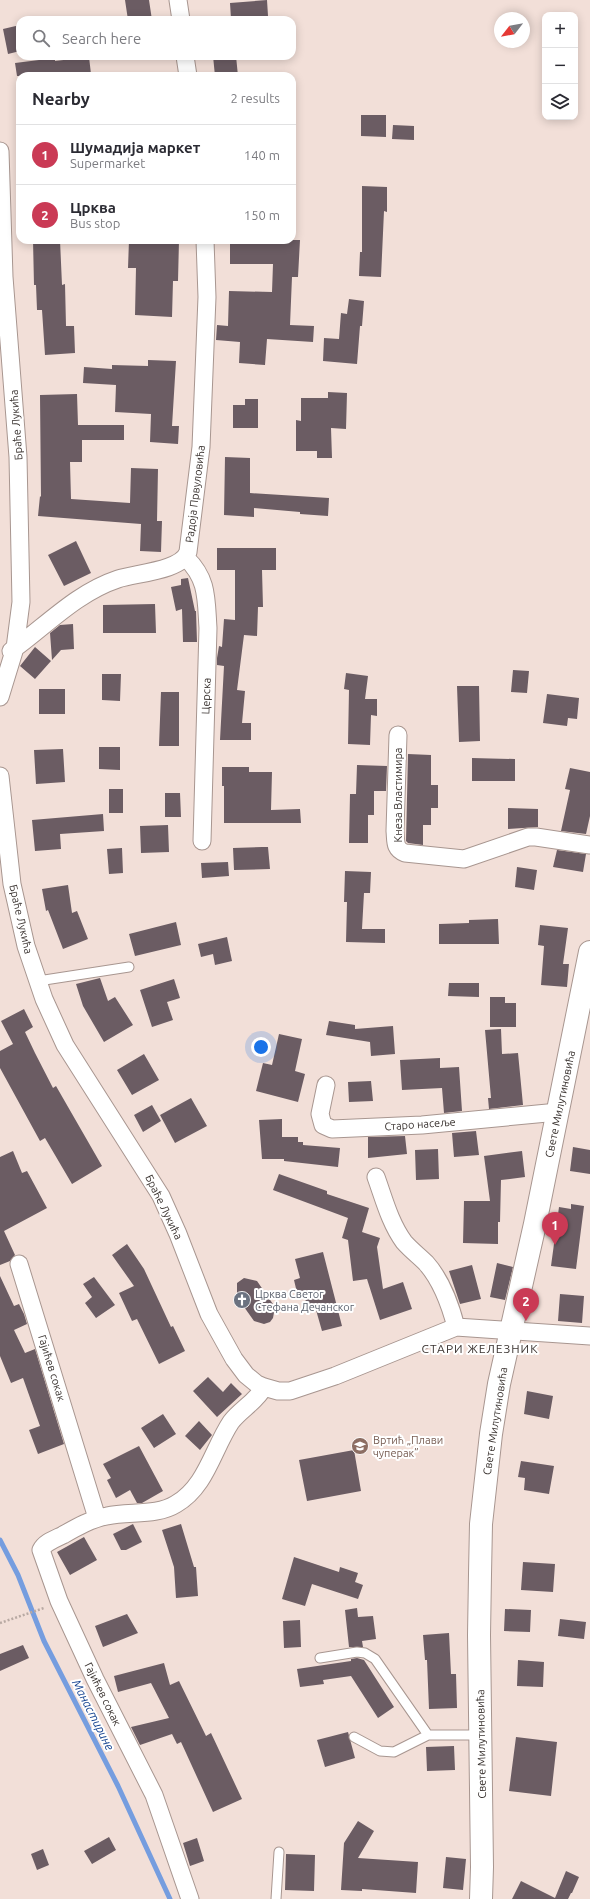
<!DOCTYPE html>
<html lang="en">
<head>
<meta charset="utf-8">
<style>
	:root { --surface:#fff; --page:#f2f2f3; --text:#2b2b33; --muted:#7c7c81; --line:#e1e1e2; --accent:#ca3a55 }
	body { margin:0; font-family:Ubuntu,sans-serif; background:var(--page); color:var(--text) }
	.controls { position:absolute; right:12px; top:12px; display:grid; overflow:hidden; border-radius:8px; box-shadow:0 2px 10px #0003 }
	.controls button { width:36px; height:36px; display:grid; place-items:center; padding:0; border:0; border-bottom:1px solid var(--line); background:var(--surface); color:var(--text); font:20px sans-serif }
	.compass { position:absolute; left:494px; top:12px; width:36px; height:36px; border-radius:50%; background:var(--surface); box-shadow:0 2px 10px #0003; rotate:239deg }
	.you { position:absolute; left:261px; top:1047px; width:14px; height:14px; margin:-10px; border:3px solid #fff; border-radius:50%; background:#1a73e8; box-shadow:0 0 0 6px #1a73e833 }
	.badge { display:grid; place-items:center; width:26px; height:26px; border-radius:50%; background:var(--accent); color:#fff; font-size:13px; font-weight:700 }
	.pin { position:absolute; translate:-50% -33px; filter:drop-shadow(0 1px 2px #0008) }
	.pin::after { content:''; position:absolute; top:21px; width:14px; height:12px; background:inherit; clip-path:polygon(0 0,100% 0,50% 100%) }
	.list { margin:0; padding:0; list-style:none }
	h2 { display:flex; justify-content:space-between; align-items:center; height:52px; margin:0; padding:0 16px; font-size:17px }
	h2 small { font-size:13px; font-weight:400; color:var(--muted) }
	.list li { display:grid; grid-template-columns:26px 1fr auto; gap:12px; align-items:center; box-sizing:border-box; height:60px; padding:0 16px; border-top:1px solid var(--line) }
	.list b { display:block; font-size:15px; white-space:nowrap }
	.list p { margin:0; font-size:13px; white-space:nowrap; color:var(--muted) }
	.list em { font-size:13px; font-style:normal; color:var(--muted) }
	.icon { flex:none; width:22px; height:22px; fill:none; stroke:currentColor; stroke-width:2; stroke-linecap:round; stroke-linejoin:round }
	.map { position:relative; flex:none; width:590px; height:1899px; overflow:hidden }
	.search { position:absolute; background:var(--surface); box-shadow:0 2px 10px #0003; left:16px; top:16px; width:280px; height:44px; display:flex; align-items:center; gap:10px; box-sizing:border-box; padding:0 14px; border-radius:12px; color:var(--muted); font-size:15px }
	.panel { position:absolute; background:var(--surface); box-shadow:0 2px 10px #0003; left:16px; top:72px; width:280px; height:172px; border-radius:12px }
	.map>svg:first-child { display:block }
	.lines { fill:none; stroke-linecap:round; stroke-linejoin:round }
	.stream { stroke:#759ddf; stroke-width:5 }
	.building { fill:#6b5c63 }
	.lane-casing { stroke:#a89690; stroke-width:11 }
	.street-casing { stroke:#a89690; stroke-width:19 }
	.secondary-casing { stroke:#a89690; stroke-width:24 }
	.path { stroke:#b8a9a3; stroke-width:2.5; stroke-dasharray:2 2; stroke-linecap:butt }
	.lane { stroke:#fff; stroke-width:9 }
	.street { stroke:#fff; stroke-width:17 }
	.secondary { stroke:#fff; stroke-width:22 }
	.labels { text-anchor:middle; stroke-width:4; stroke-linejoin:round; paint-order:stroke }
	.street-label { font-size:11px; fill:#3a3330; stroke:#fff }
	.worship-label { font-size:11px; fill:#5b616d; stroke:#fff; text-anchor:start }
	.education-label { font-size:11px; fill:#785e54; stroke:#fff; text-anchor:start }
	.neighbourhood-label { font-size:12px; letter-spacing:1px; fill:#3a3330; stroke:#fff }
	.water-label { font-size:12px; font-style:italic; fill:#154390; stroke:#fff }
</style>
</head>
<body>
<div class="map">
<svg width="590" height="1899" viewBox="0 0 590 1899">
	<rect width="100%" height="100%" fill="#f2dfd8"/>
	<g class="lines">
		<path class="stream" d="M0,1540L18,1575L44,1641L118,1786L170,1899"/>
	</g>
	<path class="building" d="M125,0H149L152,20H128Z
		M267,0L268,16L231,19L230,3Z
		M20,25V51L8,54L3,29Z
		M213,56H236L238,76H215Z
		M89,57L91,74L76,76H17L15,63L55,58V61Z
		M361,115H386V137L361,136Z
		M393,125L414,126V140L392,139Z
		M362,186L387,187V212L384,211L381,277L359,276L360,252H362Z
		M33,240H60L62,285L65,284L66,326H74L75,353L45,355L42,310H37L36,285H34Z
		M129,240H179L178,281H173L172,317L135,315L136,268H128Z
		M230,240H300L298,277H292L290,325L314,326L313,342L267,339L265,365L239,363L240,342L216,340L217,325L228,326L229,291L272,292L273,264H230Z
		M349,299L364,301L362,326H360L357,364L323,361L324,338L339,339L341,313L347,314Z
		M148,360L176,361L172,426H179L178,444L150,442L151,414L115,412L116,385L83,383L84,367L112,369V365L148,366Z
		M328,392L347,393L346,429L331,428L332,458H317V451H296V420L301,421V398H328Z
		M77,394L78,425H124V440H82V462H70L71,499L130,503L131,468L158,469L157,521H162L161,552L140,551L141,524L38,516L40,496L41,497L40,395Z
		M245,399H258V428H233V405H245Z
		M225,457L250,458V493L329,498L328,516L300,514V512L254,508V517L224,515Z
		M76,541L91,573L64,586L48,555Z
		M217,548H276V570H262L263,607H258L257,636L244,635L237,690L245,691L242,723H251V740H220L224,666L217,665V658L219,646L222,647L224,619L235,620V570H217Z
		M188,578L195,611H196L197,642H183L182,609L176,611L171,587L181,585V579Z
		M155,604L156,633H103V605Z
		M73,624L74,649L61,650L52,660L50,633L60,625Z
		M35,647L51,661L35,679L20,666Z
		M513,670L529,671L527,693L511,692Z
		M346,673L368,676L365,699H377V716L371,715L370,745L348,744L349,690L344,689Z
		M102,674H121L120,701L102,700Z
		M457,686H479L480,741L459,742Z
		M39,689H65V714H39Z
		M161,692H179V746H159Z
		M547,694L579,698L577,719L568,718L567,726L543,723Z
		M99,747H120V770L99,769Z
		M63,749L65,782L36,784L34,750Z
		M408,754L431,755V785H438V808H431V825H423V845L408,843L406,841Z
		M472,758L515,759V781H472Z
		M357,765L387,766L386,791H374V815H368V843H349L350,794H356Z
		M222,767H249V772H272L271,810L300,809L301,823H224V786H222Z
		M570,768L590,772V816L586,834L561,831L570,790L565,789Z
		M109,789H123V813H109Z
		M165,793H180L181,817H165Z
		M508,808L538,809V827L508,829Z
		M103,814L104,831L60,834L61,849L35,851L32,820Z
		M168,825L169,852L141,853L140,826Z
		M262,847H268L270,869L234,870L233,848Z
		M122,848L123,873L109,874L107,849Z
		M557,850L586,854L583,872L553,867Z
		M228,862L229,876L202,878L201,863Z
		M517,867L537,870L534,890L515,887Z
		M345,871L371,872L370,893H364L362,929H385V943L346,942L347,902H344Z
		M68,885L72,913L77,911L88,939L63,949L48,910L46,911L42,889Z
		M498,919L499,944H439V924L469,923V920Z
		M176,922L181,945L135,956L129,934Z
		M540,925L568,928L563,964H569L567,987L541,985L544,946L538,945Z
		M227,937L232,961L215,965L213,954L201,957L198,944Z
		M100,978L108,1001L115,997L133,1025L104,1042L83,1006L76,984Z
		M174,979L180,998L167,1002L173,1020L152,1027L140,990Z
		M449,983H479V997L448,996Z
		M490,997H505V1003H516V1027H490Z
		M24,1009L33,1027L25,1032L35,1053L53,1088L56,1086L102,1166L72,1184L45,1138L40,1141L0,1068V1051L13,1044L1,1021Z
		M329,1021L355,1025V1029L393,1026L395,1054L371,1056L370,1042L326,1035Z
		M501,1029L502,1054L518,1053L523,1105L489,1109L488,1098H491L485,1030Z
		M279,1034L302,1039L295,1071L305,1074L298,1102L256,1091L263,1063L272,1065Z
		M144,1054L159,1080L132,1095L117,1070Z
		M440,1058V1068L459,1067L462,1111L444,1113L442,1088L402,1090L400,1060Z
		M371,1081L373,1101L349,1102L348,1082Z
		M191,1098L207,1126L175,1143L160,1115Z
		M152,1105L161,1121L143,1132L134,1115Z
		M282,1119V1137H298V1142H303V1145L340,1148L338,1167L284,1161V1159H262L259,1120Z
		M476,1131L479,1155L454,1157L452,1133Z
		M405,1136L407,1154L368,1158V1137Z
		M573,1147L590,1150V1174L570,1171Z
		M438,1149L439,1179L416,1180L415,1150Z
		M13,1151L22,1173L27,1171L47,1208L4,1231L15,1255L10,1261L0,1265V1157Z
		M522,1151L525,1177L501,1180L500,1222H498V1244L463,1243L464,1201H490L484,1156Z
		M279,1174L327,1191V1194L369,1208L362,1232L380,1238L377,1247L383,1289L403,1282L412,1309L380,1320L367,1279L353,1281L348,1240L342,1238L348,1218L273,1190Z
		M571,1204L584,1206L576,1269L551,1266L559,1207L571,1209Z
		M127,1244L144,1269L171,1327L173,1326L185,1351L159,1364L137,1319L132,1321L119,1293L134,1286L112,1255Z
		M323,1252L342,1326L322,1331L316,1310L309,1312L304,1295L298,1297L294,1280L300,1278L295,1259Z
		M497,1263L513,1267L505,1300L490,1297Z
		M472,1265L481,1299L460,1304L449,1271Z
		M0,1276L14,1306L19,1304L24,1314L27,1324L14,1330L25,1353L35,1349L64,1444L38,1454L29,1430L40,1426L23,1378L11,1383L0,1356Z
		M94,1277L115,1305L96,1318L85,1303L92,1297L83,1284Z
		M244,1278L257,1281L275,1307L273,1318L270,1322L264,1324L254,1321L237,1297V1283Z
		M560,1294L584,1296L582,1323L558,1321Z
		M208,1377L223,1392L231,1383L242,1394L217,1417L193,1391Z
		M527,1391L553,1396L549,1419L524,1414Z
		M163,1414L176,1434L154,1448L141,1428Z
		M199,1421L212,1435L200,1450L185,1436Z
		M139,1446L163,1491L142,1503H137L130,1490L116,1498L107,1480L111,1478L103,1464Z
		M354,1450L361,1491L307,1501L299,1460Z
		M521,1461L554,1466L549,1494L524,1490L525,1478L518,1477Z
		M133,1524L142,1542L126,1550H121L113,1534Z
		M181,1524L194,1567H196L198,1596L176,1598L174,1567L162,1530Z
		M84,1537L97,1560L70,1575L57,1552Z
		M294,1557L339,1572L340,1567L358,1573L355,1582L363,1585L358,1599L312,1584L305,1606L282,1599Z
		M523,1562L555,1564L553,1592L521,1590Z
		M357,1608L358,1617L373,1616L376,1639L362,1641L363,1647H349L345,1610Z
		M505,1609L531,1610L530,1632L504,1631Z
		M127,1614L138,1633L103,1647L95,1626Z
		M560,1619L586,1622L584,1639L558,1636Z
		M300,1620L301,1647L284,1648L283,1621Z
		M449,1633L451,1674H456L457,1708L429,1709L427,1660H425L423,1635Z
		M23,1645L29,1658L0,1671V1654Z
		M357,1658L364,1660L394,1707L378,1718L351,1676L323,1680L324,1684L300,1687L297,1669L351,1661V1659Z
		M518,1660L544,1662L543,1687L517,1686Z
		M164,1663L170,1685L179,1681L206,1736L211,1733L242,1799L213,1812L181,1742L177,1744L172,1734L140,1745L131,1727L169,1718L151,1683L118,1692L114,1676Z
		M348,1732L355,1758L325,1767L317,1740Z
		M516,1737L557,1742L551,1796L509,1791Z
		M454,1746L455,1770L427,1771L426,1747Z
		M358,1821L374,1831L358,1858L418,1862L416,1893L362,1889V1891L341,1890L344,1843Z
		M109,1837L116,1850L92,1864L84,1851Z
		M197,1838L204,1861L190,1866L183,1843Z
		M43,1849L49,1865L37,1870L31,1854Z
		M286,1854L315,1855L314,1891L285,1890Z
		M446,1857L466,1859L463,1890L443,1888Z
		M566,1871L579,1877L572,1893H571L568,1899H512L521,1881L555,1898Z"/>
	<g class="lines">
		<g class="lane-casing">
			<path id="lane" d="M38,981L129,967
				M320,1658L357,1652L365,1653L375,1659L428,1735
				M354,1737L380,1751L394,1752L428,1735H481
				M276,1899L279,1852"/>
		</g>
		<g class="street-casing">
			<path id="street" d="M178,0L181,20
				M185,56L188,76
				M0,151L4,277L18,457L21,602L15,648L0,697
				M186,558C208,579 206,599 208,628L202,841
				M11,651C46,626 76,593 118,579C136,573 181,571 188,552L201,447L207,297L205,240
				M398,735L395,831C396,841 394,849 405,853L464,859L528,837H536L590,845
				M0,776L12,884L26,946L44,999L65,1045L161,1196L178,1234L209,1314L234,1359L246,1375L257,1384L264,1387L278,1391H290L335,1376L456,1327L590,1336
				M326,1085L320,1114L323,1125L332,1129L422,1125L558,1112
				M376,1177C384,1199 390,1223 404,1242C411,1250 419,1256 426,1263C442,1281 450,1304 456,1327
				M19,1264L97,1518
				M190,1899L154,1795L95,1679L59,1601L41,1550C45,1542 55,1539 63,1535C77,1527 91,1519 107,1516C129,1511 157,1516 176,1504C206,1487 213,1449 231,1422C241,1409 257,1401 264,1387"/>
		</g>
		<g class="secondary-casing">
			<path id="secondary" d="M481,1899L482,1867L479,1635L480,1574L481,1524L491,1434L499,1384L535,1224L590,952"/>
		</g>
		<path class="path" d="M0,1623L44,1608"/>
		<use href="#lane" class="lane"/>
		<use href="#street" class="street"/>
		<use href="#secondary" class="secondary"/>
	</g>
	<defs>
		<g id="church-disc" transform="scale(0.9)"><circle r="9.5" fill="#6b7280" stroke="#fff"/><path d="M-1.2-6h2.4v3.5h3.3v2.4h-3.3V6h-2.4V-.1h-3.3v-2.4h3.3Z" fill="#fff"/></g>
		<g id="school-disc" transform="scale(0.9)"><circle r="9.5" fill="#8d6e63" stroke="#fff"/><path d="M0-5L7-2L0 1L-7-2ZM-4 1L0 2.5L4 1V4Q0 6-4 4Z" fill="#fff"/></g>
	</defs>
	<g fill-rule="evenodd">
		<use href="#church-disc" x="242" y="1300"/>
		<use href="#school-disc" x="360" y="1446"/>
	</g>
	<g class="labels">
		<g class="street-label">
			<text transform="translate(16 425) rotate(-94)" y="4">Браће Лукића</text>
			<text transform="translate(195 494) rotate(-83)" y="4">Радоја Првуловића</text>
			<text transform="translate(206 696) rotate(-88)" y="4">Церска</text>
			<text transform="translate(398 795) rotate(-90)" y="4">Кнеза Властимира</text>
			<text transform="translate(21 919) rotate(77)" y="4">Браће Лукића</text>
			<text transform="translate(560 1104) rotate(-78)" y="4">Свете Милутиновића</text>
			<text transform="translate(420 1124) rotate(-4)" y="4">Старо насеље</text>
			<text transform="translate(164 1207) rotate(64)" y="4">Браће Лукића</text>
			<text transform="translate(52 1368) rotate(73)" y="4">Гајићев сокак</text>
			<text transform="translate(495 1421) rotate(-81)" y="4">Свете Милутиновића</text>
			<text transform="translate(103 1694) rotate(64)" y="4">Гајићев сокак</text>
			<text transform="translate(481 1744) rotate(-91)" y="4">Свете Милутиновића</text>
		</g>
		<g class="worship-label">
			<text x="255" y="1298">Црква Светог<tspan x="255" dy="13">Стефана Дечанског</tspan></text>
		</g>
		<g class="education-label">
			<text x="373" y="1444">Вртић „Плави<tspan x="373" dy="13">чуперак”</tspan></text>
		</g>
		<g class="neighbourhood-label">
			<text x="480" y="1353">СТАРИ ЖЕЛЕЗНИК</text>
		</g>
		<g class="water-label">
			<text transform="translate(93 1715) rotate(63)" y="4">Манастирине</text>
		</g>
	</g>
</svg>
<div class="controls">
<button>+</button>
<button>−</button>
<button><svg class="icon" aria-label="layers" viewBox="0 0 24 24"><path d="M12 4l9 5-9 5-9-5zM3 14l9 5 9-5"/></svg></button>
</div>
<svg class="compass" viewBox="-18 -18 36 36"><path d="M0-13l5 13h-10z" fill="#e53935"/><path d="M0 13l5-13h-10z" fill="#7c7c81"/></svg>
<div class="you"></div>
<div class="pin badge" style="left:555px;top:1245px">1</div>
<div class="pin badge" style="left:526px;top:1321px">2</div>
<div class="search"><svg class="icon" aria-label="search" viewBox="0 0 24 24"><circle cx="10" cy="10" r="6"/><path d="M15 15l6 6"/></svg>Search here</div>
<section class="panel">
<h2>Nearby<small>2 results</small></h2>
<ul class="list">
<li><span class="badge">1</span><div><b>Шумадија маркет</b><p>Supermarket</p></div><em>140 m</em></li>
<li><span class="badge">2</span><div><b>Црква</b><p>Bus stop</p></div><em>150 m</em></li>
</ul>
</section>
</div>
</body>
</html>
